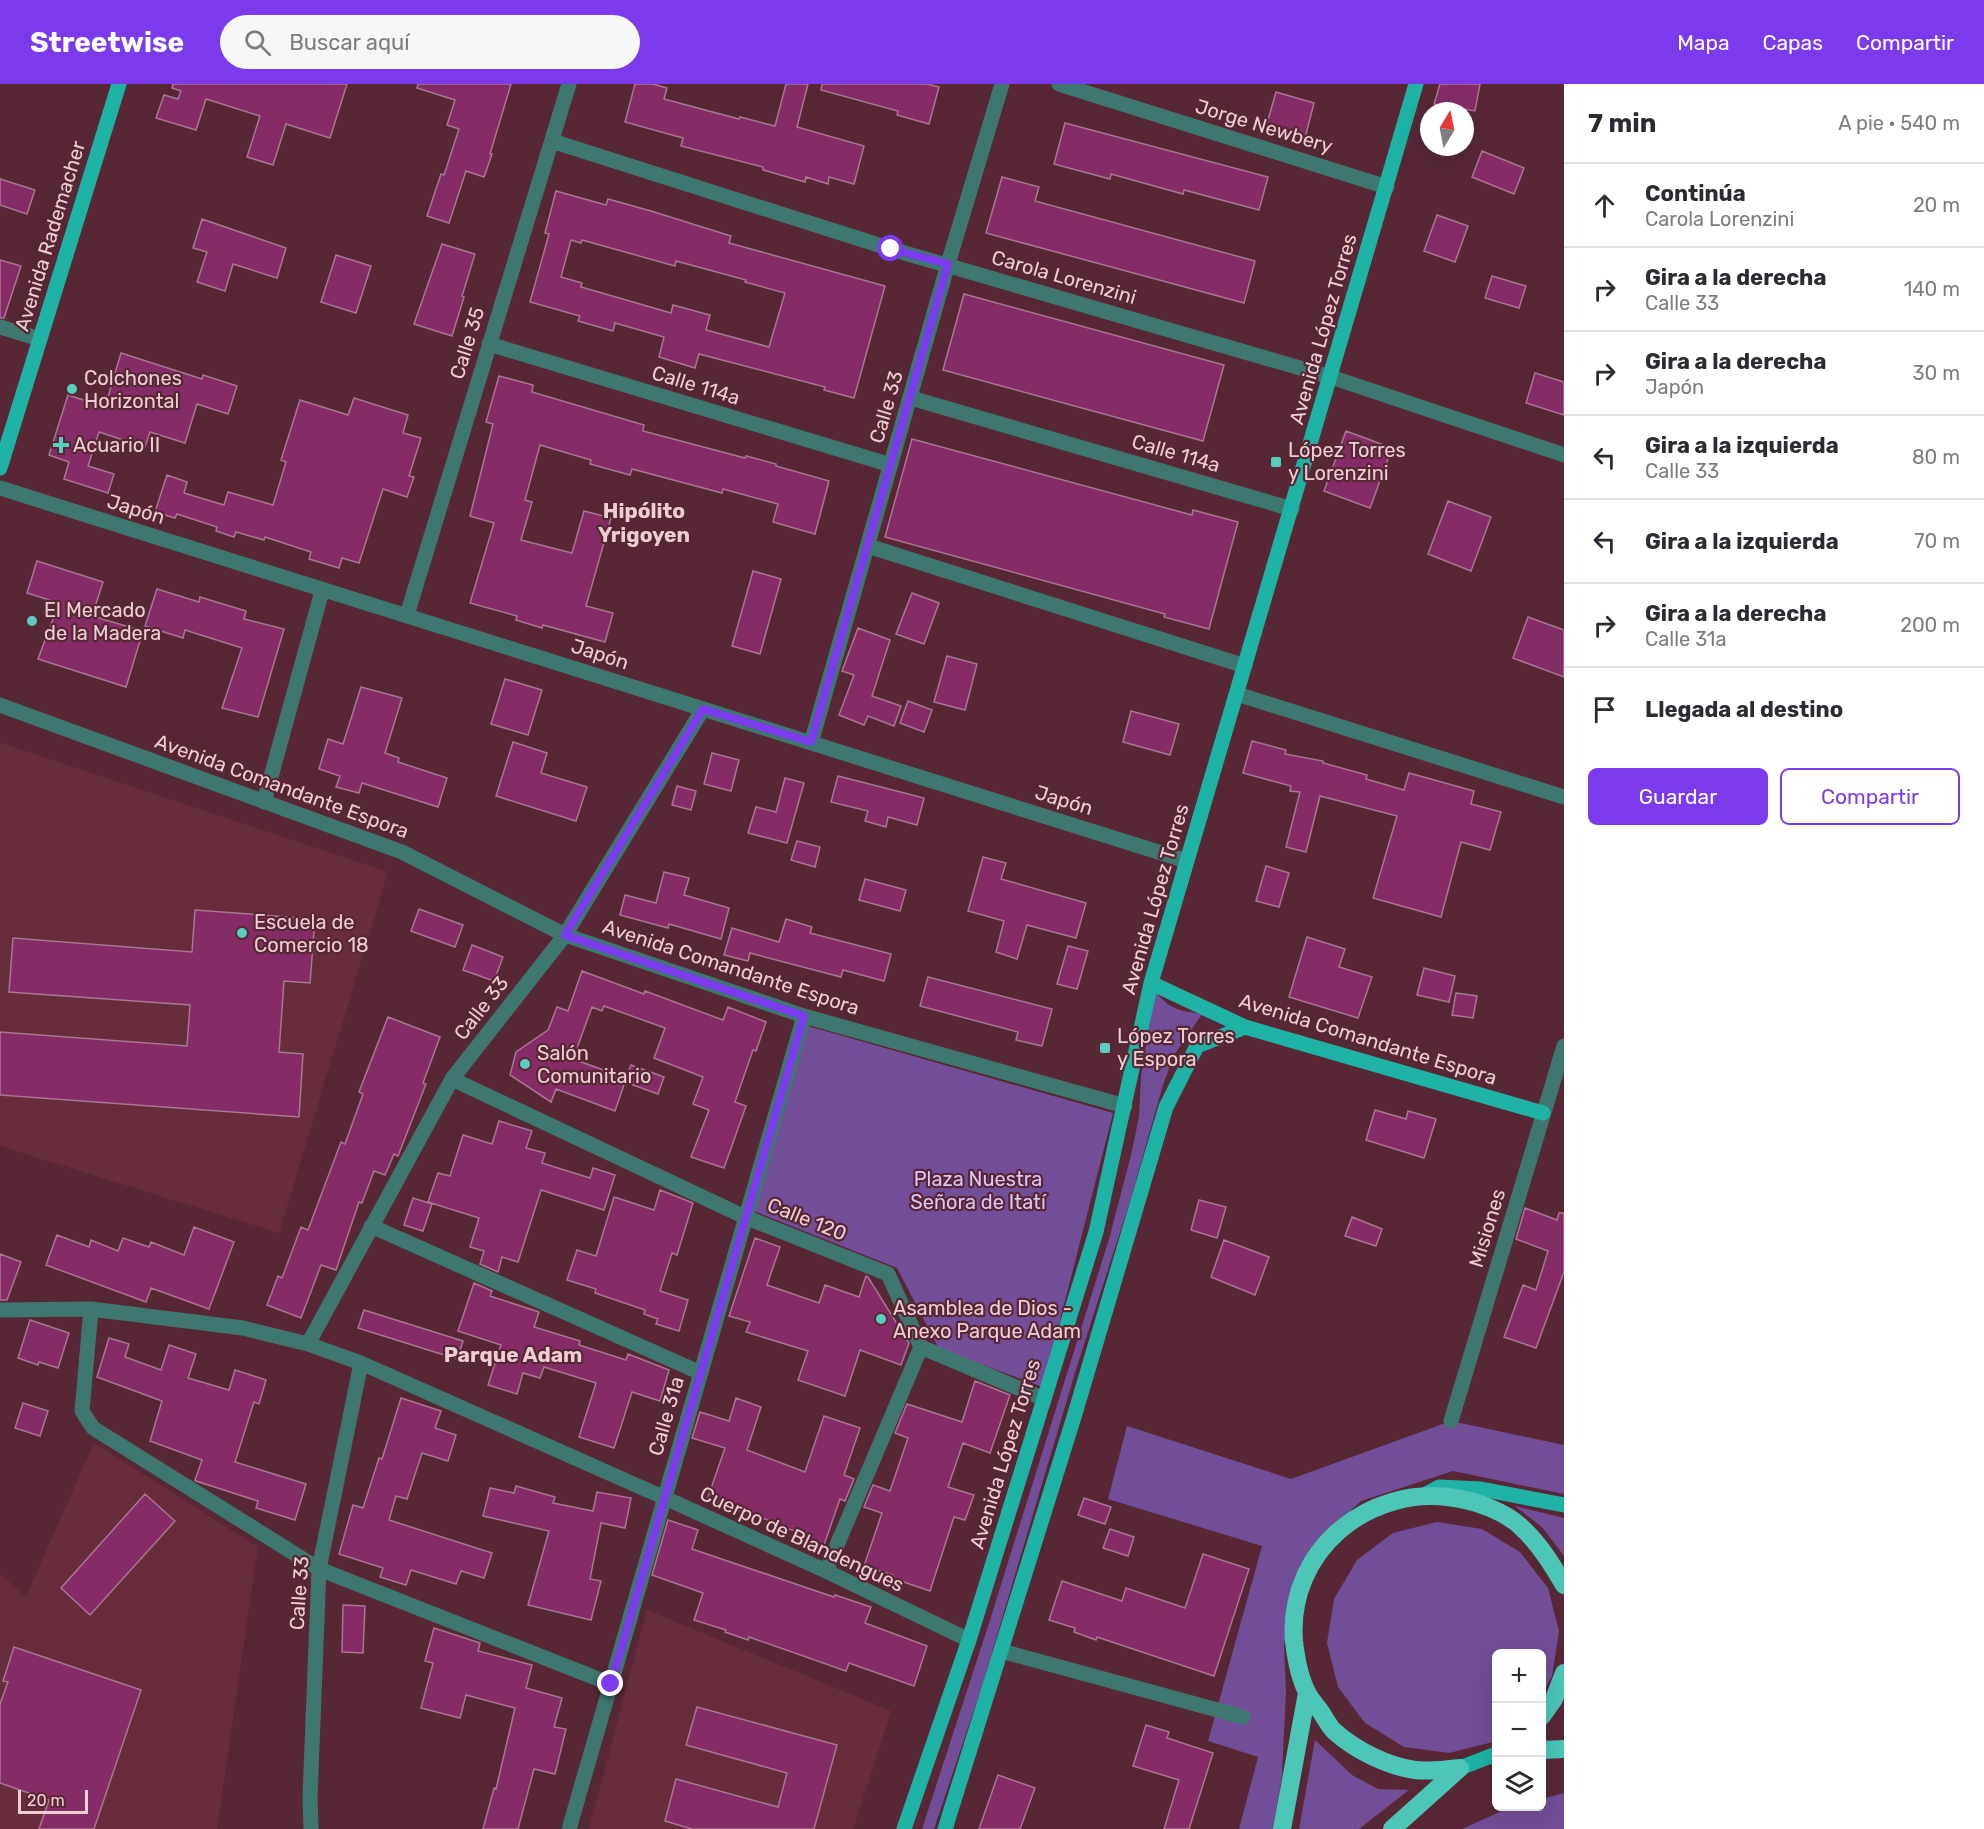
<!DOCTYPE html>
<html lang="es">
<head>
<meta charset="utf-8">
<style>
	:root { --surface:#fff; --page:#f7f7f7; --text:#2b2b33; --muted:#7c7c81; --line:#e1e1e2; --accent:#7c3aed }
	body { margin:0; font-family:Rubik,sans-serif; background:var(--page); color:var(--text) }
	.controls { position:absolute; right:18px; bottom:18px; display:grid; overflow:hidden; border-radius:9px; box-shadow:0 6px 24px #0002 }
	.controls button { width:54px; height:54px; display:grid; place-items:center; padding:0; border:0; border-bottom:2px solid var(--line); background:var(--surface); color:var(--text); font:30px sans-serif }
	.compass { position:absolute; left:1420px; top:18px; width:54px; height:54px; border-radius:50%; background:var(--surface); box-shadow:0 6px 24px #0002; rotate:10deg }
	.scale { position:absolute; left:18px; bottom:15px; width:70px; box-sizing:border-box; padding-left:6px; border:3px solid #eeced4; border-top:0; font-size:16px; line-height:21px; white-space:nowrap; color:#eeced4; -webkit-text-stroke:4px #582735; paint-order:stroke }
	.stop { position:absolute; width:18px; height:18px; margin:-14px; border:4px solid #7c3aed; border-radius:50%; background:#fff }
	.stop.end { background:#7c3aed; border-color:#fff; box-shadow:0 2px 6px #0008 }
	.list { margin:0; padding:0; list-style:none }
	h2 { display:flex; justify-content:space-between; align-items:center; height:78px; margin:0; padding:0 24px; font-size:26px }
	h2 small { font-size:20px; font-weight:400; color:var(--muted) }
	.list li { display:grid; grid-template-columns:39px 1fr auto; gap:18px; align-items:center; box-sizing:border-box; height:84px; padding:0 24px; border-top:2px solid var(--line) }
	.list b { display:block; font-size:22px; white-space:nowrap }
	.list p { margin:0; font-size:20px; white-space:nowrap; color:var(--muted) }
	.list em { font-size:20px; font-style:normal; color:var(--muted) }
	.actions { display:flex; gap:12px; padding:18px 24px }
	.actions a { flex:1; padding:14px 0; border:2px solid var(--accent); border-radius:9px; text-align:center; font-size:21px; color:var(--accent) }
	.actions .main { background:var(--accent); color:#fff }
	.icon { flex:none; width:33px; height:33px; fill:none; stroke:currentColor; stroke-width:2; stroke-linecap:round; stroke-linejoin:round }
	.map { position:relative; flex:none; width:1564px; height:1745px; overflow:hidden }
	header { display:flex; align-items:center; gap:36px; box-sizing:border-box; height:84px; padding:0 30px; background:var(--accent); color:#fff }
	header strong { font-size:28px }
	nav { display:flex; gap:33px; margin-inline-start:auto; font-size:21px }
	.search { width:420px; height:54px; background:var(--page); display:flex; align-items:center; gap:15px; box-sizing:border-box; padding:0 21px; border-radius:33px; color:var(--muted); font-size:22px }
	main { display:flex }
	aside { flex:1; background:var(--surface) }
	.map>svg:first-child { display:block }
	.built { fill:#672d3d }
	.green { fill:#714e97 }
	.building { fill:#852c66; stroke:#a97693; stroke-width:1.5; fill-rule:evenodd }
	.lines { fill:none; stroke-linecap:round; stroke-linejoin:round }
	.minor { stroke:#3e7770; stroke-width:15 }
	.major { stroke:#1eb3a5; stroke-width:15 }
	.highway { stroke:#4bc6b7; stroke-width:18 }
	.route { stroke:#7c3aed; stroke-width:8 }
	.poi-dot { fill:#58cebf; stroke:#582735; stroke-width:2 }
	.labels { text-anchor:middle; stroke-width:4.5; stroke-linejoin:round; paint-order:stroke }
	.street-label { font-size:20px; fill:#eeced4; stroke:#582735 }
	.poi-label { font-size:20px; fill:#eeced4; stroke:#582735; text-anchor:start }
	.park-label { font-size:20px; fill:#dbc7f6; stroke:#582735 }
	.neighbourhood-label { font-size:21px; font-weight:bold; fill:#eeced4; stroke:#582735 }
</style>
</head>
<body>
<header>
<strong>Streetwise</strong>
<div class="search"><svg class="icon" aria-label="search" viewBox="0 0 24 24"><circle cx="10" cy="10" r="6"/><path d="M15 15l6 6"/></svg>Buscar aquí</div>
<nav><a>Mapa</a><a>Capas</a><a>Compartir</a></nav>
</header>
<main>
<div class="map">
<svg width="1564" height="1745" viewBox="0 0 1564 1745">
	<rect width="100%" height="100%" fill="#582735"/>
	<path class="built" d="M0,659L388,788L279,1149L0,1062Z
		M94,1359L258,1463L217,1745H0V1490L26,1513Z
		M647,1526L891,1627L853,1745H589Z"/>
	<path class="green" d="M1155,907C1169,925 1180,927 1202,930L1174,971L1163,1001L1131,1114L1077,1282L982,1602L934,1745H922L990,1536L1109,1155L1131,1071L1139,1033L1141,992Z
		M808,942L1113,1029L1043,1303L939,1265L897,1184L754,1127Z
		M1451,1337L1564,1361V1410L1453,1387L1361,1417L1324,1452L1293,1504L1284,1562L1286,1607L1282,1692L1273,1745H1239L1258,1673L1208,1657L1262,1462L1108,1415L1127,1342L1291,1395Z
		M1515,1422L1564,1434V1472L1543,1444Z
		M1437,1438L1482,1445L1520,1468L1548,1504L1559,1547L1552,1592L1542,1610V1570H1496V1655L1493,1658L1449,1669L1404,1663L1365,1639L1338,1603L1327,1559L1334,1515L1357,1476L1393,1449Z
		M1315,1656L1352,1691L1378,1705L1409,1706L1359,1745H1299Z
		M1564,1709V1745H1462L1502,1727L1517,1723L1542,1722V1715Z"/>
	<path class="building" d="M173,0H347L330,54L286,40L273,81L247,73L260,32L206,15L196,46L156,34L164,11L178,15L181,7L172,4Z
		M418,0H511L490,70H492L484,93L466,87L449,139L427,132L441,90L444,91L459,45L447,41L455,16L417,4Z
		M635,0H653L667,4L664,15L739,35L740,33L775,42L786,0H808L797,43L864,62L854,100L829,93L828,100L806,93L805,98L763,86V83L681,62L683,54L625,38Z
		M822,0H927L939,3L929,40L897,31L898,27L821,6Z
		M1440,0H1480L1475,27L1434,20Z
		M1276,8L1314,19L1305,54L1266,43Z
		M1065,39L1268,93L1259,126L1184,106L1183,110L1111,90L1110,95L1054,80Z
		M1482,67L1524,84L1514,110L1472,93Z
		M1002,93L1039,103L1035,117L1255,177L1244,219L986,149Z
		M0,95L35,106L27,130L0,121Z
		M556,107L606,121L608,115L651,127L731,152L729,159L885,202L854,314L824,306L825,303L699,270L695,284L659,273L664,253L615,239L613,247L578,237L580,232L530,218L549,150L545,149ZM571,156L581,159L582,156L675,182L676,177L746,196L745,198L785,209L769,263L706,246L710,231L673,221L671,229L581,203L582,199L561,193Z
		M1437,131L1468,142L1455,178L1424,167Z
		M202,135L286,164L277,194L233,180L225,207L197,198L207,168L193,164Z
		M442,160L475,170L462,212L464,213L452,252L414,240Z
		M336,171L371,182L356,229L321,218Z
		M0,176L21,182L4,234H0Z
		M1492,192L1526,202L1519,224L1485,214Z
		M964,210L1224,281L1203,357L943,286Z
		M121,269L202,295L203,291L237,302L228,330L197,320L185,359L150,348L145,363L99,348L88,382L114,390L108,409L64,395L69,378L49,371L68,311L105,323Z
		M1535,289L1564,298V331L1526,319Z
		M499,292L533,301L532,308L644,341L643,347L745,374L746,372L776,380V382L829,397L815,450L773,438L778,420L723,405L722,409L632,385L630,391L590,380L591,376L540,361L525,416L532,418L521,456L572,469L584,427L611,434L586,522L613,529L605,558L543,541L542,544L516,536L517,532L470,519L494,439L470,432L493,340L486,338Z
		M354,314L408,331L403,349L421,354L409,392L414,393L407,413L383,405L359,479L342,474L339,484L309,475L311,468L265,453L264,456L236,448L234,453L216,447L217,443L177,430L175,434L155,428L167,391L187,398L184,409L224,421L228,408L273,421L286,378L281,376L300,316L348,331Z
		M1346,347L1392,364L1370,424L1324,407Z
		M912,355L1192,431L1193,426L1238,438L1209,545L1164,533L1165,530L885,453Z
		M1448,417L1491,433L1471,487L1428,470Z
		M37,477L103,498L92,532L143,547L126,603L38,575L59,519L27,509Z
		M753,487L781,495L760,570L732,562Z
		M157,505L199,518L200,513L246,527L244,535L284,545L258,633L222,624L242,564L185,546L183,554L145,542Z
		M912,509L939,519L924,560L896,550Z
		M1528,533L1564,546V593L1513,574Z
		M858,544L890,556L872,612L901,622L894,642L868,632L864,641L839,631L854,591L842,587Z
		M947,572L977,580L965,626L934,618Z
		M505,595L542,606L528,651L491,640Z
		M361,603L402,614L385,669L399,674L398,678L447,694L438,723L362,699L359,709L336,703L340,692L319,685L328,655L343,660Z
		M908,617L932,626L924,648L900,639Z
		M1131,627L1179,640L1170,671L1123,658Z
		M1252,657L1286,666L1285,670L1323,677V679L1367,691L1366,695L1404,706L1409,689L1474,707L1471,720L1501,728L1490,766L1461,758L1441,833L1373,814L1397,732L1320,712L1306,768L1286,763L1300,708L1290,707L1291,702L1243,689Z
		M513,658L547,669L541,689L587,703L576,737L496,712Z
		M712,669L739,676L731,707L704,700Z
		M838,692L924,714L917,741L888,733L886,743L865,737L868,727L831,718Z
		M785,694L804,699L787,759L748,749L756,723L776,728Z
		M677,702L696,707L691,726L672,721Z
		M797,757L820,763L815,783L791,776Z
		M983,773L1006,779L1001,795L1086,819L1076,854L1027,841L1017,875L996,868L1004,837L968,827Z
		M1266,782L1289,789L1279,823L1256,817Z
		M664,788L689,794L684,811L729,824L721,855L669,840L668,844L620,831L625,811L656,819Z
		M865,795L906,806L900,827L859,816Z
		M419,825L463,841L455,863L411,847Z
		M195,826L315,835L310,899L284,897L279,968L303,970L299,1033L0,1011V948L187,962L190,921L9,908L13,854L192,868Z
		M786,835L812,843L810,849L891,870L884,897L843,886L841,893L750,869L748,877L724,871L732,844L779,858Z
		M1307,853L1345,865L1339,883L1372,893L1358,934L1289,913Z
		M472,861L503,873L494,897L463,886Z
		M1068,862L1088,867L1077,905L1057,900Z
		M1424,884L1455,892L1449,918L1417,911Z
		M582,887L644,910L645,907L723,936L728,923L766,938L756,967L753,966L735,1018L746,1022L724,1084L691,1073L709,1026L693,1020L703,993L654,974L665,944L604,922L602,927L592,923L573,975L626,994L631,981L664,993L658,1010L625,998L615,1027L556,1005L551,1018L510,991L516,968L548,946L557,923L568,927Z
		M928,893L1052,925L1042,962L1016,956L1018,948L920,922Z
		M1456,909L1477,912L1473,934L1452,931Z
		M388,933L440,953L423,999L426,1000L398,1072L394,1070L385,1091L374,1087L362,1119L359,1118L336,1186L321,1181L301,1234L267,1221L278,1192L282,1194L301,1143L308,1146L341,1058L345,1060L363,1010L359,1008Z
		M1375,1026L1406,1035L1408,1027L1436,1035L1424,1074L1366,1056Z
		M499,1037L532,1047L526,1064L545,1069L542,1079L590,1094L593,1084L615,1091L604,1126L541,1106L518,1178L502,1173L498,1188L480,1180L484,1167L470,1163L479,1134L428,1118L438,1089L450,1092L463,1051L492,1060Z
		M660,1106L693,1119L677,1171L672,1169L660,1207L688,1216L679,1247L656,1240L658,1235L644,1230L645,1226L595,1209L596,1205L567,1196L577,1166L596,1172L614,1113L654,1126Z
		M413,1114L432,1120L423,1147L404,1141Z
		M1199,1116L1226,1123L1217,1154L1191,1146Z
		M1525,1124L1557,1136L1559,1129H1564V1188L1536,1264L1504,1253L1523,1201L1536,1206L1548,1167L1516,1155Z
		M1352,1133L1382,1145L1376,1162L1345,1152Z
		M194,1143L234,1158L209,1225L151,1204L146,1218L46,1181L57,1151L89,1163L91,1156L118,1167L123,1154L149,1163L151,1158L184,1171Z
		M755,1154L780,1163L767,1201L819,1219L825,1201L859,1213L866,1192L868,1193L909,1259L901,1281L860,1266L845,1312L798,1296L808,1267L746,1248L750,1238L729,1232Z
		M1224,1156L1269,1173L1255,1211L1211,1193Z
		M0,1170L21,1178L7,1216H0Z
		M474,1199L492,1207L490,1212L539,1228L534,1243L580,1257L579,1261L626,1276L628,1270L669,1286L660,1317L632,1308L614,1364L579,1353L596,1299L544,1283L540,1294L523,1289L517,1310L488,1301L501,1261L458,1247Z
		M364,1226L463,1257L457,1275L358,1244Z
		M30,1236L69,1249L58,1284L39,1278L38,1281L18,1274Z
		M109,1254L129,1260L125,1273L161,1286L169,1261L196,1270L188,1294L229,1306L235,1286L266,1296L259,1320L254,1318L235,1378L306,1400L295,1436L256,1424L258,1417L196,1397L195,1396L202,1376L150,1357L162,1317L97,1293Z
		M975,1297L1010,1311L990,1369L963,1359L948,1403L974,1411L965,1436L954,1433L930,1507L892,1494L893,1491L864,1482L882,1429L864,1423L873,1401L890,1407L908,1354L895,1349L907,1320L962,1338Z
		M401,1314L441,1327L435,1344L456,1351L448,1377L422,1369L407,1415L396,1412L389,1436L492,1469L484,1494L461,1487L456,1500L411,1486L406,1501L380,1493L383,1484L339,1470L353,1421L363,1424L379,1374L382,1375Z
		M736,1314L761,1323L747,1366L805,1388L824,1332L860,1344L844,1391L854,1395L845,1417L840,1415L824,1461L802,1454L804,1450L767,1438L768,1436L707,1416L725,1364L692,1354L700,1328L729,1337Z
		M23,1319L48,1327L40,1352L15,1344Z
		M516,1402L555,1413L553,1419L593,1427L597,1408L631,1414L625,1444L601,1439L590,1495L601,1497L591,1536L528,1521L549,1447L483,1432L490,1404L514,1409Z
		M145,1410L175,1437L90,1531L61,1504Z
		M1084,1414L1111,1423L1105,1440L1078,1431Z
		M668,1436L698,1446L692,1465L834,1513L835,1511L871,1523L865,1539L927,1562L914,1602L849,1579L846,1587L749,1553L748,1556L725,1548L726,1546L694,1536L703,1509L652,1491Z
		M1110,1445L1134,1453L1128,1472L1103,1464Z
		M1203,1470L1249,1485L1214,1592L1097,1553L1096,1556L1074,1548L1075,1544L1049,1536L1062,1497L1122,1517L1126,1504L1185,1524Z
		M343,1521L365,1522L363,1569L342,1568Z
		M434,1544L480,1559L478,1567L532,1581L526,1604L562,1614L554,1643L566,1645L555,1690L534,1685L518,1745H483L494,1704L496,1705L515,1624L466,1611L460,1634L421,1624L433,1579L425,1577Z
		M14,1563L141,1606L94,1745H39L49,1716L0,1699V1620L8,1598L3,1597Z
		M697,1623L837,1661L814,1745H692L665,1737L676,1695L778,1723L787,1689L686,1661Z
		M1146,1641L1169,1648L1167,1654L1213,1669L1189,1745H1164L1179,1696L1133,1682Z
		M998,1691L1035,1704L1020,1745H979Z"/>
	<g class="lines">
		<path class="minor" d="M1059,0L1387,103
			M552,57L891,165L1331,293L1564,371
			M0,243L40,255
			M489,260L891,381
			M911,314L1292,425
			M0,404L1187,777
			M868,462L1245,582
			M407,531L569,0
			M1237,610L1564,713
			M0,621L402,768L565,851L804,932L1125,1022
			M811,659L948,180L1002,0
			M264,718L322,507
			M452,995L745,1133L888,1190L921,1263L1044,1315
			M371,1142L701,1289
			M91,1225L82,1327L93,1344L319,1485L611,1600
			M0,1226L91,1225L243,1244L308,1260L361,1279L665,1414L826,1487L969,1556
			M308,1260L452,995L565,851L703,625
			M1451,1337L1564,962
			M826,1487L921,1263
			M1001,1567L1243,1633
			M311,1745L310,1713L319,1485L361,1279
			M569,1745L804,932"/>
		<path class="major" d="M0,384L119,0
			M1151,899L1245,943L1543,1029
			M1424,1411L1439,1403L1481,1405L1564,1421
			M1460,1684L1496,1670
			M904,1745L969,1556L1096,1148L1151,899L1416,0
			M945,1745L1074,1333L1166,1023L1197,962L1245,943"/>
		<path class="highway" d="M1542,1632L1554,1615L1564,1589
			M1542,1666L1564,1665
			M1460,1684C1446,1685 1429,1688 1415,1686C1387,1682 1355,1666 1334,1647C1329,1642 1325,1634 1321,1628C1317,1622 1311,1616 1308,1610C1299,1594 1296,1575 1294,1557C1287,1467 1368,1400 1455,1414C1476,1417 1506,1428 1521,1443C1539,1459 1552,1480 1564,1501
			M1282,1745L1307,1609
			M1392,1745L1460,1684"/>
	</g>
	<g class="lines">
		<path class="route" d="M611,1600L804,932L565,851L703,625L811,658L948,180L891,165"/>
	</g>
	<g class="poi-dot">
		<circle cx="72" cy="305" r="6"/>
		<path d="M58 352h6v6h6v6h-6v6h-6v-6h-6v-6h6z"/>
		<rect x="1270" y="372" width="12" height="12" rx="3"/>
		<circle cx="32" cy="537" r="6"/>
		<circle cx="242" cy="849" r="6"/>
		<rect x="1099" y="958" width="12" height="12" rx="3"/>
		<circle cx="525" cy="980" r="6"/>
		<circle cx="881" cy="1235" r="6"/>
	</g>
	<g class="labels">
		<g class="street-label">
			<text transform="translate(1264 42) rotate(17)" y="7">Jorge Newbery</text>
			<text transform="translate(50 152) rotate(-73)" y="7">Avenida Rademacher</text>
			<text transform="translate(1064 193) rotate(16)" y="7">Carola Lorenzini</text>
			<text transform="translate(1323 245) rotate(-74)" y="7">Avenida López Torres</text>
			<text transform="translate(467 259) rotate(-73)" y="7">Calle 35</text>
			<text transform="translate(696 301) rotate(17)" y="7">Calle 114a</text>
			<text transform="translate(886 323) rotate(-74)" y="7">Calle 33</text>
			<text transform="translate(1176 369) rotate(16)" y="7">Calle 114a</text>
			<text transform="translate(136 425) rotate(17)" y="7">Japón</text>
			<text transform="translate(600 570) rotate(18)" y="7">Japón</text>
			<text transform="translate(282 702) rotate(20)" y="7">Avenida Comandante Espora</text>
			<text transform="translate(1064 716) rotate(17)" y="7">Japón</text>
			<text transform="translate(1155 815) rotate(-74)" y="7">Avenida López Torres</text>
			<text transform="translate(731 883) rotate(18)" y="7">Avenida Comandante Espora</text>
			<text transform="translate(481 924) rotate(-52)" y="7">Calle 33</text>
			<text transform="translate(1368 955) rotate(17)" y="7">Avenida Comandante Espora</text>
			<text transform="translate(807 1135) rotate(22)" y="7">Calle 120</text>
			<text transform="translate(1487 1144) rotate(-73)" y="7">Misiones</text>
			<text transform="translate(666 1332) rotate(-74)" y="7">Calle 31a</text>
			<text transform="translate(1005 1370) rotate(-73)" y="7">Avenida López Torres</text>
			<text transform="translate(802 1455) rotate(25)" y="7">Cuerpo de Blandengues</text>
			<text transform="translate(299 1509) rotate(-86)" y="7">Calle 33</text>
		</g>
		<g class="poi-label">
			<text x="84" y="301">Colchones<tspan x="84" dy="23">Horizontal</tspan></text>
			<text x="73" y="368">Acuario II</text>
			<text x="1288" y="373">López Torres<tspan x="1288" dy="23">y Lorenzini</tspan></text>
			<text x="44" y="533">El Mercado<tspan x="44" dy="23">de la Madera</tspan></text>
			<text x="254" y="845">Escuela de<tspan x="254" dy="23">Comercio 18</tspan></text>
			<text x="1117" y="959">López Torres<tspan x="1117" dy="23">y Espora</tspan></text>
			<text x="537" y="976">Salón<tspan x="537" dy="23">Comunitario</tspan></text>
			<text x="893" y="1231">Asamblea de Dios -<tspan x="893" dy="23">Anexo Parque Adam</tspan></text>
		</g>
		<g class="park-label">
			<text x="978" y="1102">Plaza Nuestra<tspan x="978" dy="23">Señora de Itatí</tspan></text>
		</g>
		<g class="neighbourhood-label">
			<text x="644" y="434">Hipólito<tspan x="644" dy="24">Yrigoyen</tspan></text>
			<text x="513" y="1278">Parque Adam</text>
		</g>
	</g>
</svg>
<div class="controls">
<button>+</button>
<button>−</button>
<button><svg class="icon" aria-label="layers" viewBox="0 0 24 24"><path d="M12 4l9 5-9 5-9-5zM3 14l9 5 9-5"/></svg></button>
</div>
<svg class="compass" viewBox="-18 -18 36 36"><path d="M0-13l5 13h-10z" fill="#e53935"/><path d="M0 13l5-13h-10z" fill="#7c7c81"/></svg>
<div class="scale">20 m</div>
<div class="stop" style="left:891px;top:165px"></div>
<div class="stop end" style="left:611px;top:1600px"></div>
</div>
<aside>
<h2>7 min<small>A pie · 540 m</small></h2>
<ul class="list">
<li><svg class="icon" aria-label="ahead" viewBox="0 0 24 24"><path d="M12 20V5M6 11l6-6 6 6"/></svg><div><b>Continúa</b><p>Carola Lorenzini</p></div><em>20 m</em></li>
<li><svg class="icon" aria-label="right" viewBox="0 0 24 24"><path d="M7 20v-9h11M14 6l5 5-5 5"/></svg><div><b>Gira a la derecha</b><p>Calle 33</p></div><em>140 m</em></li>
<li><svg class="icon" aria-label="right" viewBox="0 0 24 24"><path d="M7 20v-9h11M14 6l5 5-5 5"/></svg><div><b>Gira a la derecha</b><p>Japón</p></div><em>30 m</em></li>
<li><svg class="icon" aria-label="left" viewBox="0 0 24 24"><path d="M17 20v-9H6M10 6l-5 5 5 5"/></svg><div><b>Gira a la izquierda</b><p>Calle 33</p></div><em>80 m</em></li>
<li><svg class="icon" aria-label="left" viewBox="0 0 24 24"><path d="M17 20v-9H6M10 6l-5 5 5 5"/></svg><div><b>Gira a la izquierda</b></div><em>70 m</em></li>
<li><svg class="icon" aria-label="right" viewBox="0 0 24 24"><path d="M7 20v-9h11M14 6l5 5-5 5"/></svg><div><b>Gira a la derecha</b><p>Calle 31a</p></div><em>200 m</em></li>
<li><svg class="icon" aria-label="arrive" viewBox="0 0 24 24"><path d="M6 21V4h12l-3 4 3 4H6"/></svg><div><b>Llegada al destino</b></div></li>
</ul>
<div class="actions"><a class="main">Guardar</a><a>Compartir</a></div>
</aside>
</main>
</body>
</html>
